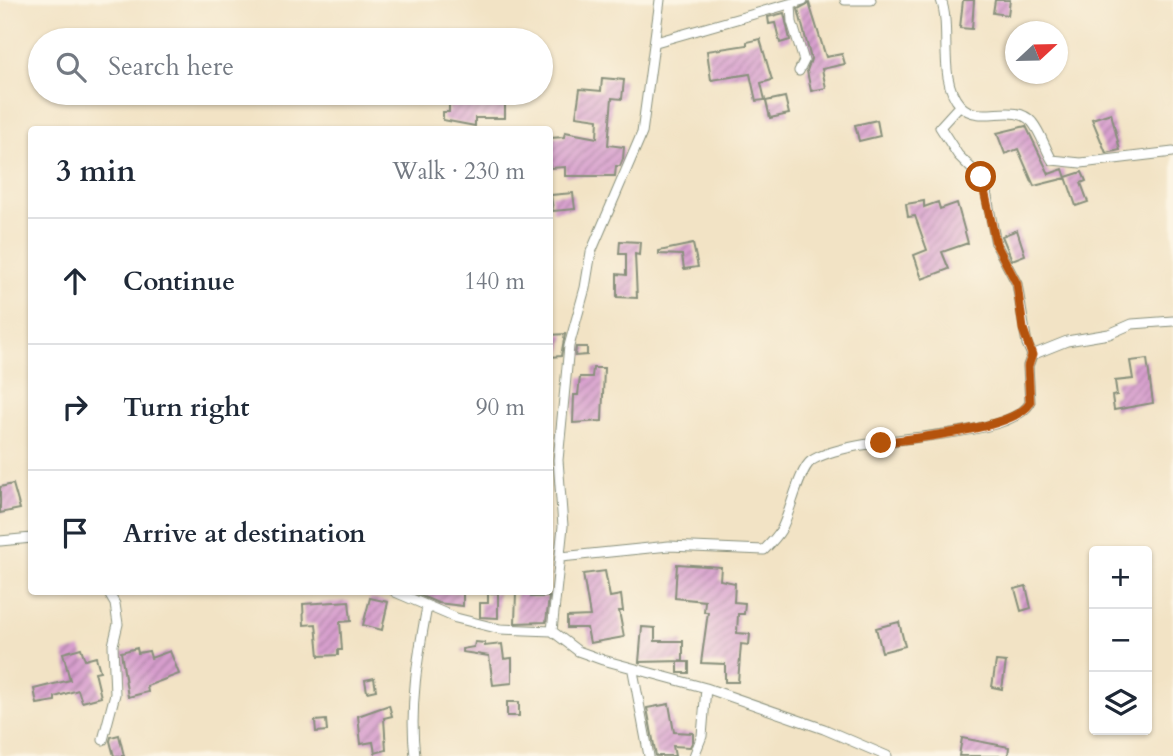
<!DOCTYPE html>
<html lang="en">
<head>
<meta charset="utf-8">
<style>
	:root { --surface:#fff; --page:#f2f2f3; --text:#1f2937; --muted:#747a83; --line:#e0e1e3 }
	body { margin:0; font-family:Cardo,serif; background:var(--page); color:var(--text) }
	.controls { position:absolute; right:21px; bottom:21px; display:grid; overflow:hidden; border-radius:7px; box-shadow:0 2px 5px #0004 }
	.controls button { width:63px; height:63px; display:grid; place-items:center; padding:0; border:0; border-bottom:2px solid var(--line); background:var(--surface); color:var(--text); font:35px sans-serif }
	.compass { position:absolute; left:1005px; top:21px; width:63px; height:63px; border-radius:50%; background:var(--surface); box-shadow:0 2px 5px #0004; rotate:68deg }
	.stop { position:absolute; width:21px; height:21px; margin:-16px; border:5px solid #b45309; border-radius:50%; background:#fff }
	.stop.end { background:#b45309; border-color:#fff; box-shadow:0 2px 7px #0008 }
	.list { margin:0; padding:0; list-style:none }
	h2 { display:flex; justify-content:space-between; align-items:center; height:91px; margin:0; padding:0 28px; font-size:30px }
	h2 small { font-size:23px; font-weight:400; color:var(--muted) }
	.list li { display:grid; grid-template-columns:46px 1fr auto; gap:21px; align-items:center; box-sizing:border-box; height:126px; padding:0 28px; border-top:2px solid var(--line) }
	.list b { display:block; font-size:26px; white-space:nowrap }
	.list em { font-size:23px; font-style:normal; color:var(--muted) }
	.icon { flex:none; width:38px; height:38px; fill:none; stroke:currentColor; stroke-width:2; stroke-linecap:round; stroke-linejoin:round }
	.map { position:relative; flex:none; width:1173px; height:756px; overflow:hidden }
	.search { position:absolute; background:var(--surface); box-shadow:0 2px 5px #0004; left:28px; top:28px; width:525px; height:77px; display:flex; align-items:center; gap:18px; box-sizing:border-box; padding:0 24px; border-radius:38px; color:var(--muted); font-size:26px }
	.panel { position:absolute; background:var(--surface); box-shadow:0 2px 5px #0004; left:28px; top:126px; width:525px; height:469px; border-radius:7px }
	.map>svg:first-child { display:block }
	.building { fill:url(#building-hatch) }
	.lines { fill:none; stroke-linecap:round; stroke-linejoin:round }
	.minor-casing { stroke:#88907c; stroke-width:11 }
	.minor { stroke:#fff; stroke-width:9 }
	.route { stroke:#b45309; stroke-width:9 }
</style>
</head>
<body>
<div class="map">
<svg width="1173" height="756" viewBox="0 0 1173 756">
	<defs>
		<pattern id="building-hatch" width="6" height="6" patternUnits="userSpaceOnUse" patternTransform="scale(1.75)"><rect width="6" height="6" fill="#d79ecd"/><path d="M-1 1l2-2M0 6l6-6M5 7l2-2" fill="none" stroke="#ae82a7"/></pattern>
	</defs>
	<rect width="100%" height="100%" fill="#fcf5e5"/>
	<filter id="ink" filterUnits="userSpaceOnUse"><feTurbulence type="fractalNoise" baseFrequency=".0143" numOctaves="2"/><feDisplacementMap in="SourceGraphic" scale="14" xChannelSelector="R" yChannelSelector="G"/><feConvolveMatrix kernelMatrix="1 2 1 2 8 2 1 2 1" color-interpolation-filters="sRGB"/></filter>
	<filter id="wash" filterUnits="userSpaceOnUse"><feTurbulence type="fractalNoise" baseFrequency=".00686" numOctaves="4" result="noise"/><feDisplacementMap in="SourceGraphic" scale="28" xChannelSelector="R" yChannelSelector="G"/><feGaussianBlur stdDeviation="1.57" result="paint"/><feColorMatrix in="noise" values="0 0 0 0 0 0 0 0 0 0 0 0 0 0 0 0 0 1.4 0 .05"/><feComposite in="paint" operator="in"/></filter>
	<g filter="url(#wash)">
		<rect width="100%" height="100%" fill="#f2e3c5"/>
		<g id="blocks">
			<path class="building" d="M963,0H974L972,29L960,28Z
				M995,0H1010L1008,15L993,13Z
				M809,3L826,57L842,54L845,64L822,69L826,88L811,91L807,71L811,59L798,9Z
				M784,13L790,40L780,43L775,23L769,24L768,17Z
				M760,39L772,80L761,83L765,100L756,101L750,74L711,80L707,51L747,45V42Z
				M602,78L624,80L622,99L612,98L608,145L624,147L623,159L620,166H616L615,176H565V167L550,168V138L564,137L565,132L597,138L598,119L576,116L580,89L601,91Z
				M471,93L505,94V118H475V126L443,120V112H449V104H470Z
				M785,97L789,114L770,118L766,101Z
				M1111,113L1120,150L1106,153L1092,119Z
				M877,120L880,136L859,141L855,125Z
				M1026,126L1049,174L1063,169L1066,178L1034,186L1018,149L1005,154L997,133Z
				M1082,172L1086,181L1081,183L1088,202L1076,206L1066,177Z
				M573,193L575,209L553,211L551,195Z
				M924,201V207L938,202L940,209L957,203L968,243L942,252L949,269L922,279L914,255L927,250L915,216L908,217L906,204Z
				M1017,230L1025,255L1012,260L1002,236Z
				M620,241L640,242L639,255L635,254L637,298L617,297V274L626,275V254H619Z
				M693,244L698,267L684,269L682,255L659,254V251Z
				M565,334L561,356L550,357V335Z
				M576,347H587V355L575,356Z
				M1147,359L1153,403L1114,410L1112,396L1117,395L1115,381L1133,379L1130,361Z
				M593,368H604L602,421L573,423L574,395H578L580,377H592Z
				M13,484L20,509L0,513V487Z
				M677,564L721,567L720,580L735,583L734,602L745,603L744,614H738L737,633L750,634L749,645L741,644L738,682H725V664L701,663L708,612H704L705,601L675,598Z
				M605,571L610,597L621,595L623,611H619L624,637L590,643L587,628H567V617L590,616L583,574Z
				M1026,586L1031,608L1021,611L1015,589Z
				M412,592H463V606L438,603Z
				M516,592H531V597H549L546,622L515,623Z
				M488,593H498V618L480,617V603H488Z
				M370,598L388,602L382,630L363,625Z
				M349,601L351,621L340,622L342,650H338V655L319,656L316,624L304,625L303,604Z
				M899,622L905,646L882,652L876,628Z
				M642,627L655,628V641H683V661L639,662Z
				M475,642L485,643V646L502,644L504,659L512,658V683L493,685L489,656L462,652V649L474,647Z
				M81,648L85,660L96,657L100,671L95,672L101,697L82,702L78,690L55,697V701L37,704L34,689L70,680L63,653Z
				M137,648L138,653L149,651L151,658L170,651L179,674L147,686L148,692L128,697L121,652Z
				M996,661L1006,662L1002,689L992,687Z
				M678,662H689V673H678Z
				M374,678L376,690L367,692L365,680Z
				M507,702H519V716H507Z
				M669,704L674,732L693,733V741L690,747L673,746L675,756H656L647,708Z
				M389,705L392,716L384,718L386,750L375,753L373,742L361,744L358,716Z
				M326,720L327,731L316,732L315,721Z
				M119,735L124,756H114L110,741L111,737Z
				M962,738L1009,747L1008,756H959Z"/>
		</g>
	</g>
	<g filter="url(#ink)">
		<use href="#blocks" fill-opacity="0" stroke="#88907c" stroke-width="2"/>
		<g class="lines">
			<g class="minor-casing">
				<path id="minor" d="M845,0H871
					M941,0C952,28 937,80 960,105C979,126 1014,101 1032,122C1041,133 1045,148 1052,160L1081,163L1173,152
					M791,4L792,22L804,61L799,71
					M656,42L803,0
					M960,105L940,127L958,155L984,181L996,244L1017,284L1027,344L1032,355
					M0,541L32,538
					M561,557L669,546L764,550C770,544 777,537 781,530C790,514 799,470 811,461C855,432 1007,443 1030,403L1028,366L1032,355L1067,341L1109,334L1132,324L1173,321
					M395,592L456,618L500,629L552,631L578,651L603,660L706,688L824,729L887,756
					M552,631L563,526L558,460L569,346L585,288L591,252L642,133L660,0
					M633,671L649,756
					M103,740L115,694L113,645L118,624L115,604L108,592
					M415,756C409,707 418,655 427,607
					M694,756L702,736L706,688"/>
			</g>
			<use href="#minor" class="minor"/>
		</g>
	</g>
	<g class="lines" filter="url(#ink)">
		<path class="route" d="M881,443C913,438 1015,429 1030,403L1028,366L1032,355L1023,329L1017,284L996,244L981,177"/>
	</g>
</svg>
<div class="controls">
<button>+</button>
<button>−</button>
<button><svg class="icon" aria-label="layers" viewBox="0 0 24 24"><path d="M12 4l9 5-9 5-9-5zM3 14l9 5 9-5"/></svg></button>
</div>
<svg class="compass" viewBox="-18 -18 36 36"><path d="M0-13l5 13h-10z" fill="#e53935"/><path d="M0 13l5-13h-10z" fill="#747a83"/></svg>
<div class="stop" style="left:981px;top:177px"></div>
<div class="stop end" style="left:881px;top:443px"></div>
<div class="search"><svg class="icon" aria-label="search" viewBox="0 0 24 24"><circle cx="10" cy="10" r="6"/><path d="M15 15l6 6"/></svg>Search here</div>
<section class="panel">
<h2>3 min<small>Walk · 230 m</small></h2>
<ul class="list">
<li><svg class="icon" aria-label="ahead" viewBox="0 0 24 24"><path d="M12 20V5M6 11l6-6 6 6"/></svg><div><b>Continue</b></div><em>140 m</em></li>
<li><svg class="icon" aria-label="right" viewBox="0 0 24 24"><path d="M7 20v-9h11M14 6l5 5-5 5"/></svg><div><b>Turn right</b></div><em>90 m</em></li>
<li><svg class="icon" aria-label="arrive" viewBox="0 0 24 24"><path d="M6 21V4h12l-3 4 3 4H6"/></svg><div><b>Arrive at destination</b></div></li>
</ul>
</section>
</div>
</body>
</html>
